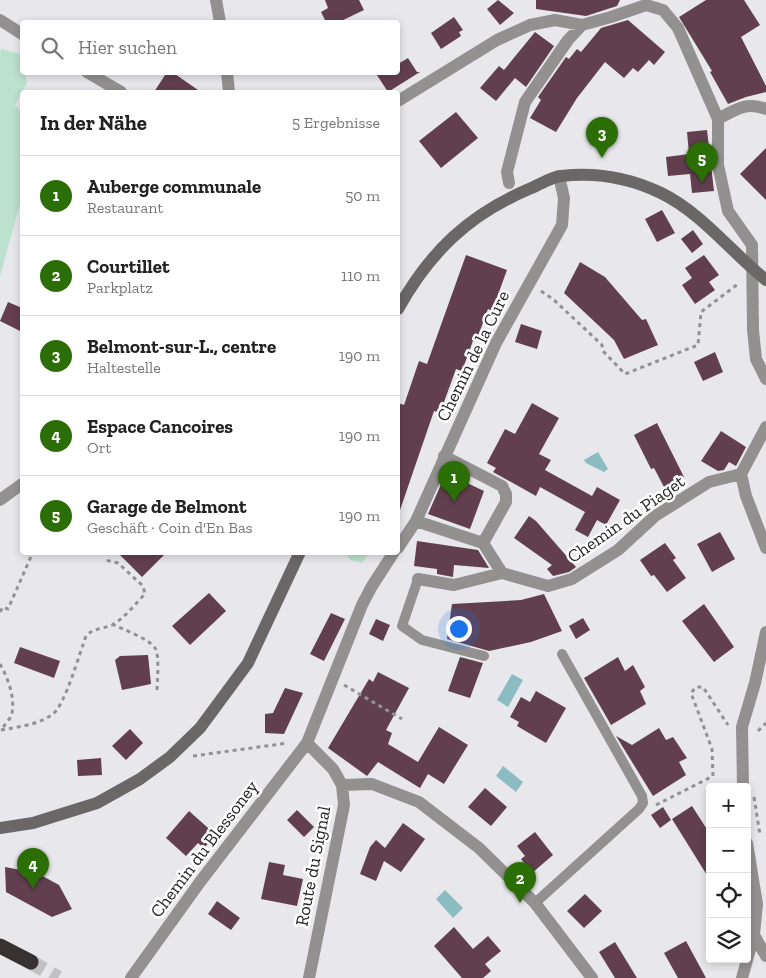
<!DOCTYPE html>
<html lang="de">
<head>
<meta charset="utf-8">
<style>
	:root { --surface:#fff; --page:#f2f2f2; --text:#222; --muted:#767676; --line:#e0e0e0; --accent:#2c6e06 }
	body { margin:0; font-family:"Zilla Slab",serif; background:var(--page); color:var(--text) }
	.controls { position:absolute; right:15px; bottom:15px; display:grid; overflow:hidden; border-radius:5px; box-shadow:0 2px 8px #0003 }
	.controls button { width:45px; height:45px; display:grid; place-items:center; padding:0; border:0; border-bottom:1px solid var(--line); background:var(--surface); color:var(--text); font:25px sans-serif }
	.you { position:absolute; left:458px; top:628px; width:18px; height:18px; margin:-12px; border:4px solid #fff; border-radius:50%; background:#1a73e8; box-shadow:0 0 0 8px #1a73e833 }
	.badge { display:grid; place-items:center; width:32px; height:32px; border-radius:50%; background:var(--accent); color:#fff; font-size:16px; font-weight:700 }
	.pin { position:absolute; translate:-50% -41px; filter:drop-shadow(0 1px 2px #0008) }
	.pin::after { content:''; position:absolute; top:26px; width:18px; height:15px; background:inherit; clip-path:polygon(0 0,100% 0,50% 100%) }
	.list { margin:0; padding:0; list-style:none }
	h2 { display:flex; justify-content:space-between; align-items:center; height:65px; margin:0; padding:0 20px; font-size:21px }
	h2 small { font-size:16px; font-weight:400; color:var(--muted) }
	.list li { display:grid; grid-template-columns:32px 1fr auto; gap:15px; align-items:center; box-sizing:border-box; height:80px; padding:0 20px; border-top:1px solid var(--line) }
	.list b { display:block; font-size:19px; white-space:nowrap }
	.list p { margin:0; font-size:16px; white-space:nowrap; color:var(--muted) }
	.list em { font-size:16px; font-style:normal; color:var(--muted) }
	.icon { flex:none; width:28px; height:28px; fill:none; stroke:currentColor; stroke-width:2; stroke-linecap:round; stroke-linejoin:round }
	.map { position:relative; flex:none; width:766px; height:978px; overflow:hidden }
	.search { position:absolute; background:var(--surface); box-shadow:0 2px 8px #0003; left:20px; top:20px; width:380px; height:55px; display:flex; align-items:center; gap:12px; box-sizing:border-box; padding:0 18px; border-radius:5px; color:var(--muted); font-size:19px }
	.panel { position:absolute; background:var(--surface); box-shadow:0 2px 8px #0003; left:20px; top:90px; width:380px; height:465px; border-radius:5px }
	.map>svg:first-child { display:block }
	.green { fill:#bce1ce }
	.water { fill:#8abcc1 }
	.building { fill:#623f4f }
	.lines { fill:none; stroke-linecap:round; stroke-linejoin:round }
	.highway-tunnel { stroke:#c1c1c4; stroke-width:15; stroke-dasharray:15 8; stroke-linecap:butt }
	.path { stroke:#929295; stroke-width:3; stroke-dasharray:4 4; stroke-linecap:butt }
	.lane { stroke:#939190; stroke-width:10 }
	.street { stroke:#939190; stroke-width:12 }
	.secondary { stroke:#6b6766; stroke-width:12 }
	.highway { stroke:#373231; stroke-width:15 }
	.labels { text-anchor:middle; stroke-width:5; stroke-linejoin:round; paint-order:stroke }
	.street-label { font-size:18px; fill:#242425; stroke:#fff }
</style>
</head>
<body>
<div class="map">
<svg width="766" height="978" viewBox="0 0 766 978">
	<rect width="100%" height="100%" fill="#e8e8ec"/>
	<path class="green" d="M2,49L20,54L22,72L25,73L27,83L15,105L22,113L20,204L0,276V51Z
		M347,553V552L369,553L362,563L350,560L346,554Z"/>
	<path class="water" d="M598,452L608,469L604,472L586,463L584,460Z
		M512,674L523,680L508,707L497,700Z
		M503,766L523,782L516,792L496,776Z
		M445,890L463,908L453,918L436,899Z"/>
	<path class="building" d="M325,0H359L364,10L339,22H326L321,12L328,8Z
		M498,0L514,13L500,25L487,9Z
		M536,0H620L617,6L586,16L536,9Z
		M706,0H744L760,25L741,37L766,86V92L746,97L728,104L710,72L712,71L679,17Z
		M454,17L463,30L459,32L461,36L441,49L431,33Z
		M628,20L665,52L654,65L649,60L638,72L633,68L624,78L605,62L577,98L556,132L530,118L541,100L538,97L566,57L569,59L577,49L581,52L601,28Z
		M535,32L554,46L526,87L515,78L496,101L480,88L499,66L504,70Z
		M408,58L417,72H420L388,92L375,72H398V64Z
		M167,72H172L201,92H154Z
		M456,112L478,138L441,168L419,141Z
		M707,130L714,191L692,193L690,174L668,176L666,157L689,154L687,132Z
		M766,148V200L740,174Z
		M662,210L675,233L657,242L645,219Z
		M693,230L703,244L692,253L681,239Z
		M466,255L507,270L492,311L488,309L477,339L474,338L462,371L456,369L440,413L434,411L400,510H398V403L404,405L419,361L427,364Z
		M704,255L719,275L709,282L715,290L695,304L682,285L692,278L685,268Z
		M580,262L605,277L642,320L646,319L658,345L624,359L614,340L564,293Z
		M8,302L22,308V332L0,321Z
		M521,324L542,331L537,349L515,342Z
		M715,352L723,372L703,381L694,362Z
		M532,403L559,418L539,454L551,460L545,470L592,496L597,487L620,500L606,525L597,520L588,537L575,530L585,512L540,487L536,496L493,472L496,468L487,463L505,429L515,434Z
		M657,423L684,477L664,487L654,468L651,469L634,435Z
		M721,431L746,447L736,466L729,462L724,470L718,471L701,461Z
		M446,473L484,491L470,529L428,514Z
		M529,516L536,521L576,567L569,572L553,576L547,569L552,565L514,538Z
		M720,532L735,559L712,572L697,544Z
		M417,541L478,550L489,568L454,565L453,577L437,574V569L414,566Z
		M665,543L676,558L673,560L686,578L667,592L654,575L651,576L640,560Z
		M117,552H167L142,577Z
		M209,593L226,611L190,645L172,626Z
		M544,594L562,631L531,642L489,651L447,639L452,604L521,600Z
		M704,604L734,647L714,662L682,621Z
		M331,613L345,619L324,661L310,654Z
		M583,618L590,630L576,639L569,626Z
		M376,619L390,625L383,641L369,634Z
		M20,647L60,661L54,678L14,663Z
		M148,655L151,684L122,690L115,660L120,656Z
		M460,657L483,663L470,698L448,691Z
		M618,657L625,671L633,665L645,687L640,691L646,704L611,725L584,678Z
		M378,672L409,688L386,730L392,733L388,744L418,762L439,727L468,745L444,784L428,774L420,788L378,762L367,776L328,748L369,679L373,682Z
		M285,688L303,693L284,734L265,733V714L273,713Z
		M536,691L566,708L546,743L517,726L519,722L510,717L521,697L530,702Z
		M659,728L666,740L673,737L687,758L679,762L686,775L653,796L616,736L632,745Z
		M130,729L143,743L126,760L112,746Z
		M101,758L102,775L78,776L77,760Z
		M485,788L507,807L491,826L468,807Z
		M692,806L710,834V880L672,819Z
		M663,807L671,820L660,828L651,815Z
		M297,810L314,827L304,837L287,820Z
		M189,811L216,835L204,848L198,843L186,856L166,838Z
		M403,823L425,839L401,872L384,861L376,881L360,874L370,847L376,840L385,848Z
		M535,832L553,855L532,873L521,859L525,856L517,846Z
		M269,862L285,865L283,875L303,879L297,906L261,899Z
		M5,867L37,873L59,885L72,909L52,917L6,892Z
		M585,894L602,911L584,928L567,911Z
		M217,901L240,918L231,930L208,914Z
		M454,927L473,949L488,936L501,951L485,964L491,971L483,978H462L434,946Z
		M686,941L706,978H678L664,953Z
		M615,942L637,978H615L599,952Z"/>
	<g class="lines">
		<path class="highway-tunnel" d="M31,962L58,978"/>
		<path class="path" d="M541,291L553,299L602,345L603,351L625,374L698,345L701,312L738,284
			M0,612L3,607L8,609L33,552
			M112,624C124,630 148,638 155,648C160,655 157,682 157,692
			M0,664C8,678 15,697 12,713C11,719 4,725 1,730
			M344,685L402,719
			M1,730C18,727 38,725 53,714C65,705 80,652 86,636C93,628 103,629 112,625C125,618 135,604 145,594L143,586L118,563L105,560
			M758,731L766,723
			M193,756L288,743
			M754,797L760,835
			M656,805L713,776L712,749L691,693L696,687H703L728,725"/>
		<path class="lane" d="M418,579L402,626L422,640L484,656
			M535,903L639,809L643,803L642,796L562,654"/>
		<path class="street" d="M216,0L220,22
			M0,20L22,34
			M87,72L121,92
			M227,72L229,92
			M398,101L497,40L530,25L555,20L582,25
			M718,119C735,110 746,101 766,109
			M509,183L507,172L525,102L568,40L582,25L611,17L646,5L663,10L678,28L718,119V165L728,211L752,245L753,330L756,359L766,379
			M766,427L741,474L746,496L766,548
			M444,456L502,486L506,494V502L483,543
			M0,500L22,484
			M416,521L483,543L502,573L454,585L418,579
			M398,548L416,521L496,343L562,225L564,198L559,176
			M502,573L548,586L572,579L618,550L655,516L709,482L741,474
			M307,743L333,769L342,785L344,805L309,978
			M342,785L372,784L419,802L479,848L535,903L592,978
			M743,787L742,727L755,683L766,632
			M754,935L766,956
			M131,978L200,882L307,743L362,605L372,586L394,552
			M742,978L754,935L757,904L747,843"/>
		<path class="secondary" d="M398,309C430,252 468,215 529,189C539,185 551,177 561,176C595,172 630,178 661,193C702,213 731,252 766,280
			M0,828L33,823L97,803L140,779L170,757L200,728L248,663L300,552"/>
		<path class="highway" d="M0,946L31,962"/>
	</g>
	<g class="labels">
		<g class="street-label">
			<text transform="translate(473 356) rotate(-64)" y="6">Chemin de la Cure</text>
			<text transform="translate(626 519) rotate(-35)" y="6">Chemin du Piaget</text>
			<text transform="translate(204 849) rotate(-53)" y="6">Chemin du Blessoney</text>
			<text transform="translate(313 866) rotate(-79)" y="6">Route du Signal</text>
		</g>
	</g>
</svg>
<div class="controls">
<button>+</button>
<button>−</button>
<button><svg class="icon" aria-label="locate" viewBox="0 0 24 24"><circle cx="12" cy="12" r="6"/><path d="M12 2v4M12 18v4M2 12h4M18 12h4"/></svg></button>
<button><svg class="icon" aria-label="layers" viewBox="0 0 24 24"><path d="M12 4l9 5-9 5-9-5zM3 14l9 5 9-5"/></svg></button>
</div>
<div class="you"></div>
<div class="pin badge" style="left:454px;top:502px">1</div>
<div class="pin badge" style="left:520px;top:903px">2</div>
<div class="pin badge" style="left:602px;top:158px">3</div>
<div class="pin badge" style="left:33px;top:889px">4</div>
<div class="pin badge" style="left:702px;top:183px">5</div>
<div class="search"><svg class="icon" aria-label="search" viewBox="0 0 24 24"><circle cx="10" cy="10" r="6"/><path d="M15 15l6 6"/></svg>Hier suchen</div>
<section class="panel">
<h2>In der Nähe<small>5 Ergebnisse</small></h2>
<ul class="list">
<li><span class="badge">1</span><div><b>Auberge communale</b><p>Restaurant</p></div><em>50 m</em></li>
<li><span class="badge">2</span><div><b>Courtillet</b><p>Parkplatz</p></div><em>110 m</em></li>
<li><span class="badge">3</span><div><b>Belmont-sur-L., centre</b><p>Haltestelle</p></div><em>190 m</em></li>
<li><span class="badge">4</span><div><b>Espace Cancoires</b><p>Ort</p></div><em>190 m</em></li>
<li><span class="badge">5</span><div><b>Garage de Belmont</b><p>Geschäft · Coin d'En Bas</p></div><em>190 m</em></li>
</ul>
</section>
</div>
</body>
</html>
